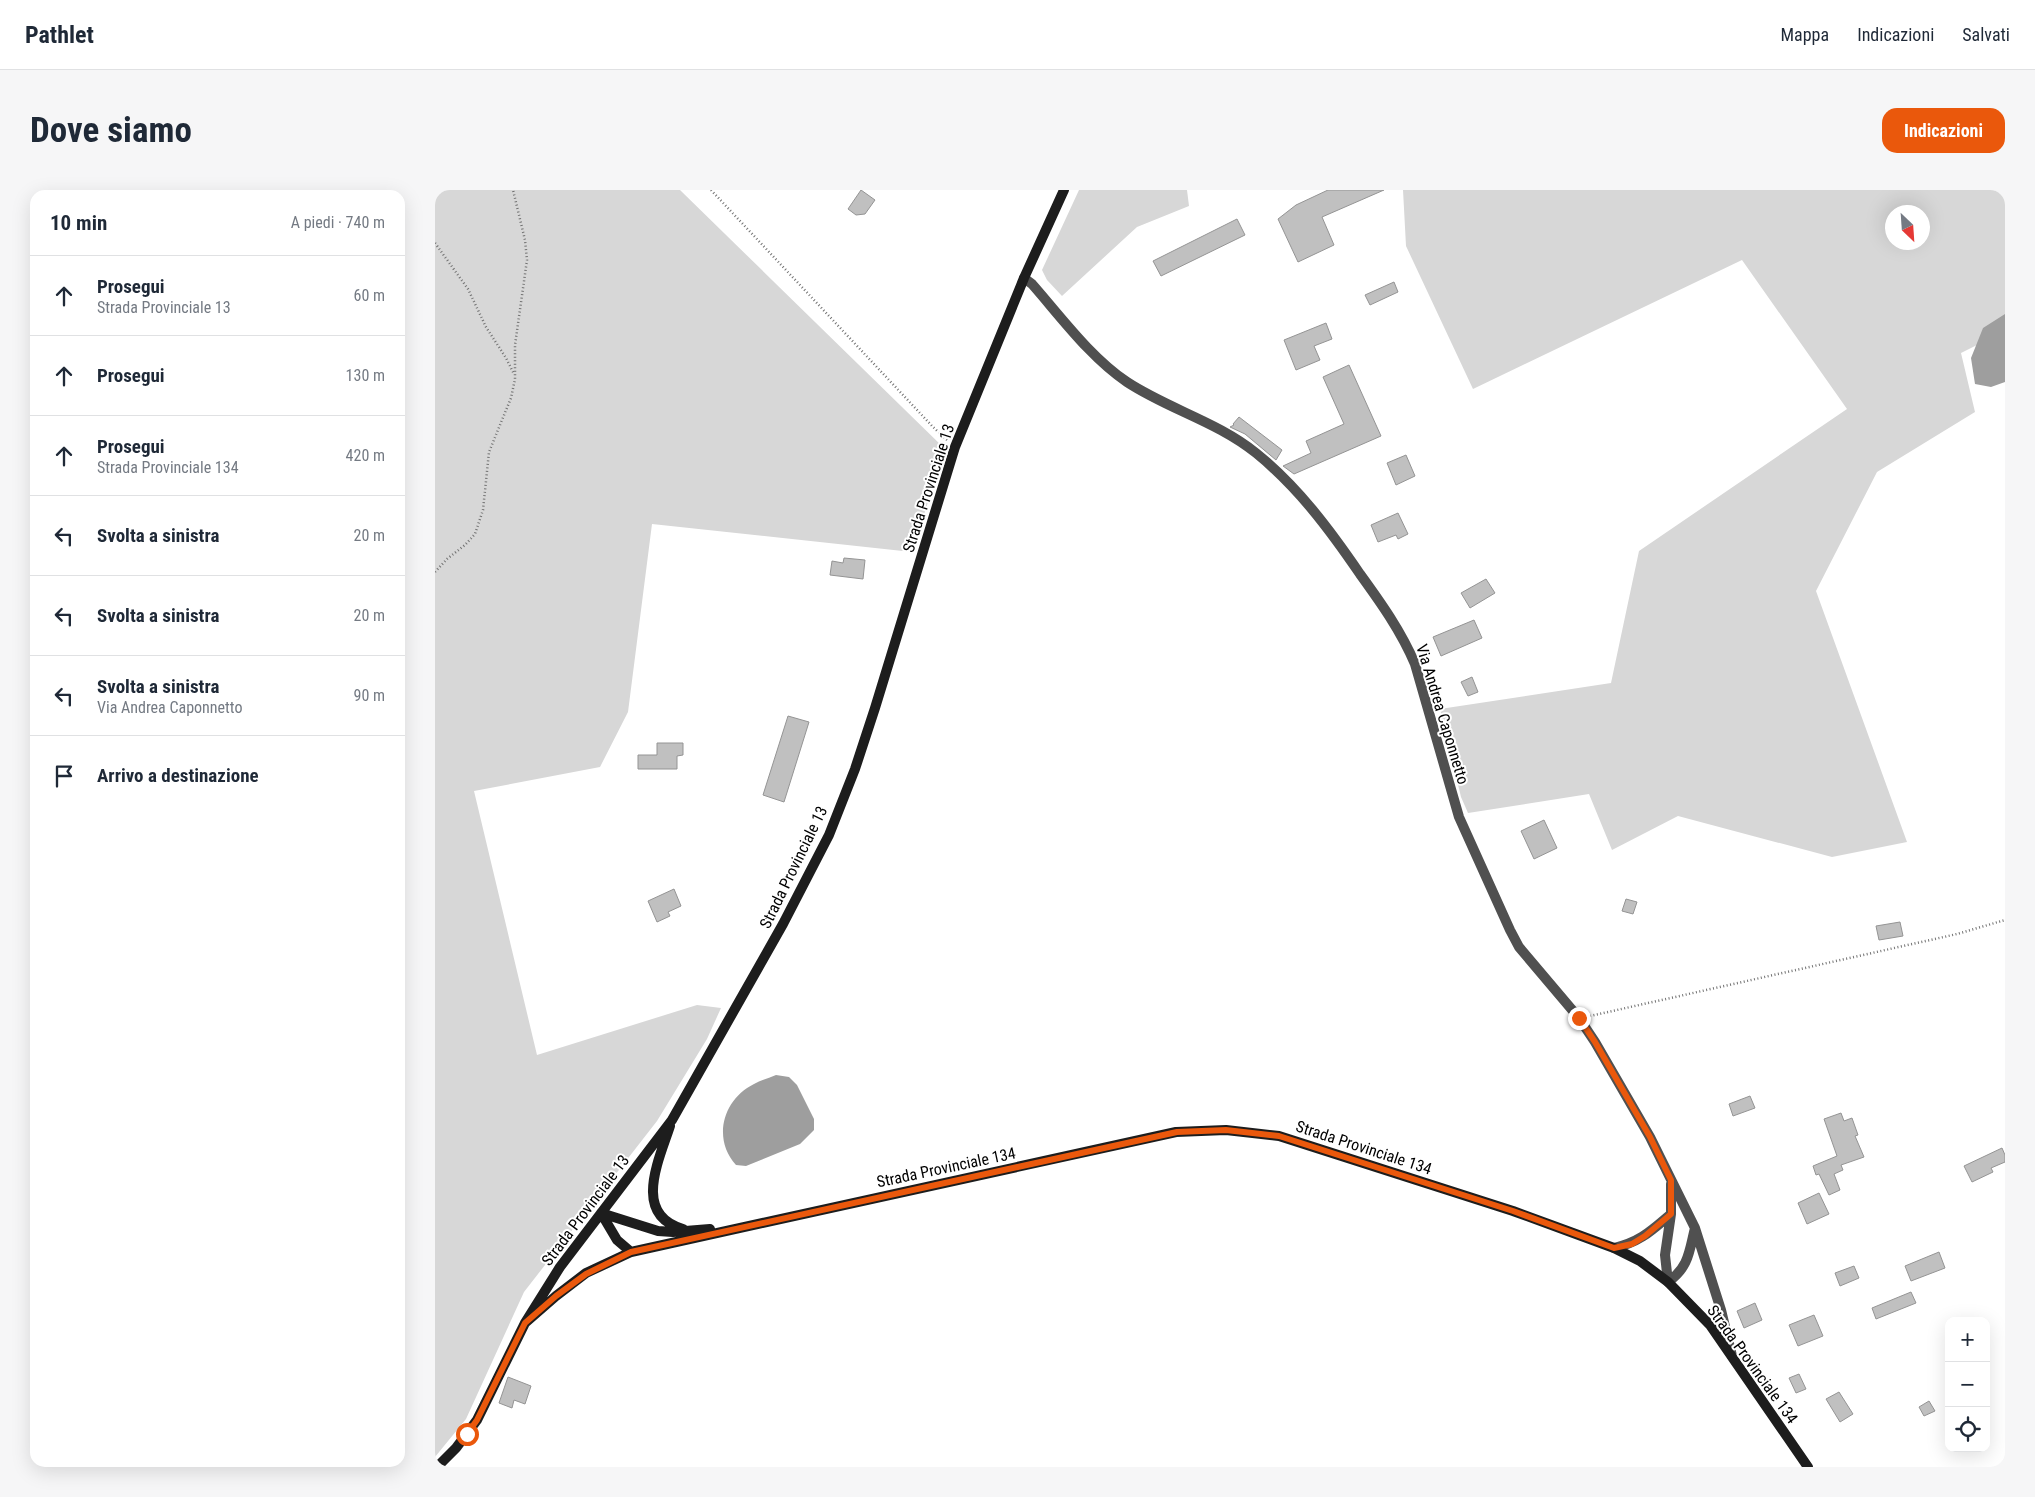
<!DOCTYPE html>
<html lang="it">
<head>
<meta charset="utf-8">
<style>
	:root { --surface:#fff; --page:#f6f6f7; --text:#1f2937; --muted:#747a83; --line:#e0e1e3; --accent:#ea580c }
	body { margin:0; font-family:"Roboto Condensed",sans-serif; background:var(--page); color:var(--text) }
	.controls { position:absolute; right:15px; bottom:15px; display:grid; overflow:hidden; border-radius:10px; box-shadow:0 5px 20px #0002 }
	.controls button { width:45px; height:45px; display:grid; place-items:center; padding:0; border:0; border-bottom:1px solid var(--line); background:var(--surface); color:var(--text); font:25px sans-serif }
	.compass { position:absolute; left:1450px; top:15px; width:45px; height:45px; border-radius:50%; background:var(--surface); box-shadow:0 5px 20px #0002; rotate:155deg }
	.stop { position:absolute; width:15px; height:15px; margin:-11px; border:4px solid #ea580c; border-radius:50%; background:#fff }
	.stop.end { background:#ea580c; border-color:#fff; box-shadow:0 1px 5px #0008 }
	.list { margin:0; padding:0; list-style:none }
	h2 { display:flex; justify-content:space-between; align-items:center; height:65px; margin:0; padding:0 20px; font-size:21px }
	h2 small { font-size:16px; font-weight:400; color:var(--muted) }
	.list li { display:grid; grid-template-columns:32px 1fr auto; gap:15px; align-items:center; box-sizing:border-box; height:80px; padding:0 20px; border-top:1px solid var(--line) }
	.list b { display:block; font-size:19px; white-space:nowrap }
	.list p { margin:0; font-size:16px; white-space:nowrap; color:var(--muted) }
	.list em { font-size:16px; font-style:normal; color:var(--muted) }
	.icon { flex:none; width:28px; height:28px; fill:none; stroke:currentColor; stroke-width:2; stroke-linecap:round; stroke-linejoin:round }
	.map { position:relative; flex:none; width:1570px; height:1277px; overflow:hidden; border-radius:15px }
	header { display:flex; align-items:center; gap:30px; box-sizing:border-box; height:70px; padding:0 25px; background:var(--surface); border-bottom:1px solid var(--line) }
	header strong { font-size:24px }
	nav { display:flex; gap:28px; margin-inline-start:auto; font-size:18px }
	.intro { display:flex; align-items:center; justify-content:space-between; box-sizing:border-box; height:120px; padding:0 30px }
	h1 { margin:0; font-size:35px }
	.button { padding:12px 22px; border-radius:15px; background:var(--accent); color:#fff; font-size:18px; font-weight:700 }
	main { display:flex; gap:30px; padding:0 30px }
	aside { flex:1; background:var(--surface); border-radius:15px; box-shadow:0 5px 20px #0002 }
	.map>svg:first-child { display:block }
	.green { fill:#d7d7d7; fill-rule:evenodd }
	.water { fill:#9e9e9e }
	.building { fill:#c0c0c0; stroke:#949494 }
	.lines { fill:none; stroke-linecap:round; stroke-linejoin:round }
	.path { stroke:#727272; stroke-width:2.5; stroke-dasharray:1 2.5; stroke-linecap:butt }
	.street { stroke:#505050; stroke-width:10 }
	.secondary { stroke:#1d1d1d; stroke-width:10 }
	.route { stroke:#ea580c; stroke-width:6 }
	.labels { text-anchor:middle; stroke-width:4; stroke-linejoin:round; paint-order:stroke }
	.street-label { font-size:16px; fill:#000; stroke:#fff }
</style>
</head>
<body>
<header>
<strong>Pathlet</strong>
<nav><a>Mappa</a><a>Indicazioni</a><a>Salvati</a></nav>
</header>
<div class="intro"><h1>Dove siamo</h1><a class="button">Indicazioni</a></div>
<main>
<aside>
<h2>10 min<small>A piedi · 740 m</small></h2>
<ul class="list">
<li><svg class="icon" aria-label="ahead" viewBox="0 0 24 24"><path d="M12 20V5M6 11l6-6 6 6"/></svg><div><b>Prosegui</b><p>Strada Provinciale 13</p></div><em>60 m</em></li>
<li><svg class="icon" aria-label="ahead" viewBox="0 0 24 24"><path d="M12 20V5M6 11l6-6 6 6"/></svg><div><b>Prosegui</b></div><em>130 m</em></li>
<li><svg class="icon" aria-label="ahead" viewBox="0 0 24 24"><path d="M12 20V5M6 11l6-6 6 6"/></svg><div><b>Prosegui</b><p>Strada Provinciale 134</p></div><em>420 m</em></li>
<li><svg class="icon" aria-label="left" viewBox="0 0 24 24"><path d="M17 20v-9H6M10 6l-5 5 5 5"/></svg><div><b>Svolta a sinistra</b></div><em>20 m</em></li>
<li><svg class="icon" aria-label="left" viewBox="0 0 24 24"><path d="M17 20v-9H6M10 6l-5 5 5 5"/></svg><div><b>Svolta a sinistra</b></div><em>20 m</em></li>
<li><svg class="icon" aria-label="left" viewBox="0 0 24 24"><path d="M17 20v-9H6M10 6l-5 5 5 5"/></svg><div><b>Svolta a sinistra</b><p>Via Andrea Caponnetto</p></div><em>90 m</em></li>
<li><svg class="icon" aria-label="arrive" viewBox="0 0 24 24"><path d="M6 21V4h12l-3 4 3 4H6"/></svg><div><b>Arrivo a destinazione</b></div></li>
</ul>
</aside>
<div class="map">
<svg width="1570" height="1277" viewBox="0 0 1570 1277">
	<rect width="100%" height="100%" fill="#fff"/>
	<path class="green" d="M0,0H245L510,259L477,362L217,334L193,522L165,577L39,601L102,865L262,815L286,818L272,849L222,931L89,1102L31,1229L0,1267Z
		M644,0H752L754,16L702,37L627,106L612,90L607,80Z
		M968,0H1570V141L1526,163L1540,222L1442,282L1381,401L1472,652L1397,667L1243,626L1177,660L1154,604L1033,623L1026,607L1005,519L1176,493L1204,361L1412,219L1307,70L1038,199L971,56ZM1458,22H1488V52H1458Z"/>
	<path class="water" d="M1570,124V192L1556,197L1540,194L1536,168L1548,138Z
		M341,885L354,887L362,895L379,929V940L365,954L311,976L301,975C277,949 288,909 319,894C326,890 334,888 341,885Z"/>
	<path class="building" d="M426,0L440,10L430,24L421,25L413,19Z
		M893,0H949L887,27L899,55L863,72L843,29L861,15Z
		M802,29L810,45L726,86L718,71Z
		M959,92L963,102L935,115L930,105Z
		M891,133L897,149L879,156L885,170L861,180L849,150Z
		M914,175L946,246L859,284L848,276L876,263L871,251L909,234L888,187Z
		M804,227L847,260L841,270L810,244L795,237L799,235L798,234Z
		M971,265L980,286L961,295L952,273Z
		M963,323L973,344L963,349L961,345L943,352L936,335Z
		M409,368L430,370L428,389L395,385L397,371L408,373Z
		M1051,389L1060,403L1035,418L1026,403Z
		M1039,430L1047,448L1006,466L998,447Z
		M1037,487L1043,502L1033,506L1026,492Z
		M353,526L374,532L349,612L328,605Z
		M222,553H248V565L242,566V579H203V565H222Z
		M1109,630L1122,658L1099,669L1086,641Z
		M239,699L246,716L233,722L235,726L222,732L213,711Z
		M1191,709L1202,712L1198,724L1187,721Z
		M1465,732L1468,746L1444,750L1441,736Z
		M1315,906L1320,918L1298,926L1294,914Z
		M1406,923L1409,931L1417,928L1423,945L1420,946L1429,967L1406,975L1408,980L1399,984L1405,1000L1394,1005L1384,984L1381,985L1378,976L1402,966L1389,929Z
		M1567,958L1570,965V972L1556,978L1558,982L1537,992L1529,976Z
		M1384,1003L1394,1024L1372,1034L1363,1013Z
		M1504,1062L1510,1078L1476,1091L1470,1076Z
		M1419,1076L1424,1088L1405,1096L1400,1083Z
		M1476,1102L1481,1113L1441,1129L1437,1118Z
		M1320,1113L1327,1130L1309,1138L1302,1121Z
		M1379,1125L1388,1146L1363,1156L1354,1135Z
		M1364,1184L1371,1199L1361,1203L1354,1188Z
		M73,1187L96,1196L90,1214L79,1210L77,1218L64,1213Z
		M1404,1202L1418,1224L1405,1232L1391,1209Z
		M1494,1211L1500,1221L1489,1226L1484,1217Z"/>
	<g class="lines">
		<path class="path" d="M276,0L498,237L512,250
			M0,53L33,99L51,137L71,168L79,184
			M0,382L12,369L30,355L40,344L48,320L54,262L76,208L80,189V155L92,70L90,50L78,0
			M1155,826L1522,744L1570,730"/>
		<path class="street" d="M589,88L597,94C626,127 656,168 692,192C733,219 783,232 821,263C863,297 895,340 925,384C946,413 966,441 980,474L1024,627L1075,740L1084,757L1144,828L1160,852L1215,947L1260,1038L1286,1120L1297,1166
			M1179,1058C1205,1052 1216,1041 1236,1024
			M1233,1092L1230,1065L1236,1024V994
			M1233,1092C1254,1077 1254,1062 1260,1038"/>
		<path class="secondary" d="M235,936C224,970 197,1025 248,1039
			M166,1023L223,1041L238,1042L275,1039
			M166,1023L182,1050L196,1062
			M90,1133L121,1106L151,1083L196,1062L741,942L791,940L844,946L1078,1021L1179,1058L1205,1071L1233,1092L1275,1135L1373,1277
			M2,1277L21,1258L42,1230L90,1133L125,1077L237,930L348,734L394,645L420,579L440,518L520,257L589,88L629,0"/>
	</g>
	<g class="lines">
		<path class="route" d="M32,1244L42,1230L90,1133L121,1106L151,1084L196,1062L742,942L791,940L844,946L1078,1021L1179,1058L1197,1054L1210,1046L1236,1024V990L1215,947L1160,852L1144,828"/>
	</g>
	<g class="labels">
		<g class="street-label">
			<text transform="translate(493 298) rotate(-72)" y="6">Strada Provinciale 13</text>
			<text transform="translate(1008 524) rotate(73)" y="6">Via Andrea Caponnetto</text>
			<text transform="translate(358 677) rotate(-64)" y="6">Strada Provinciale 13</text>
			<text transform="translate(929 957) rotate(18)" y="6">Strada Provinciale 134</text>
			<text transform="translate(511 977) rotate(-12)" y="6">Strada Provinciale 134</text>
			<text transform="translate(150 1020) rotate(-53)" y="6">Strada Provinciale 13</text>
			<text transform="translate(1318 1174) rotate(54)" y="6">Strada Provinciale 134</text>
		</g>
	</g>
</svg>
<div class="controls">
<button>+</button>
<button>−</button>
<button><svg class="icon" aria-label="locate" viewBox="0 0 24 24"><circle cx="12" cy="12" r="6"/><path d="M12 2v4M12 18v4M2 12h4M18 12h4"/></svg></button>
</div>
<svg class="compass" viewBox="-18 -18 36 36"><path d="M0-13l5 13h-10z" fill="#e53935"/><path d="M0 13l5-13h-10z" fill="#747a83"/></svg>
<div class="stop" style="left:32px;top:1244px"></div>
<div class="stop end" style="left:1144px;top:828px"></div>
</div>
</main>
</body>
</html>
